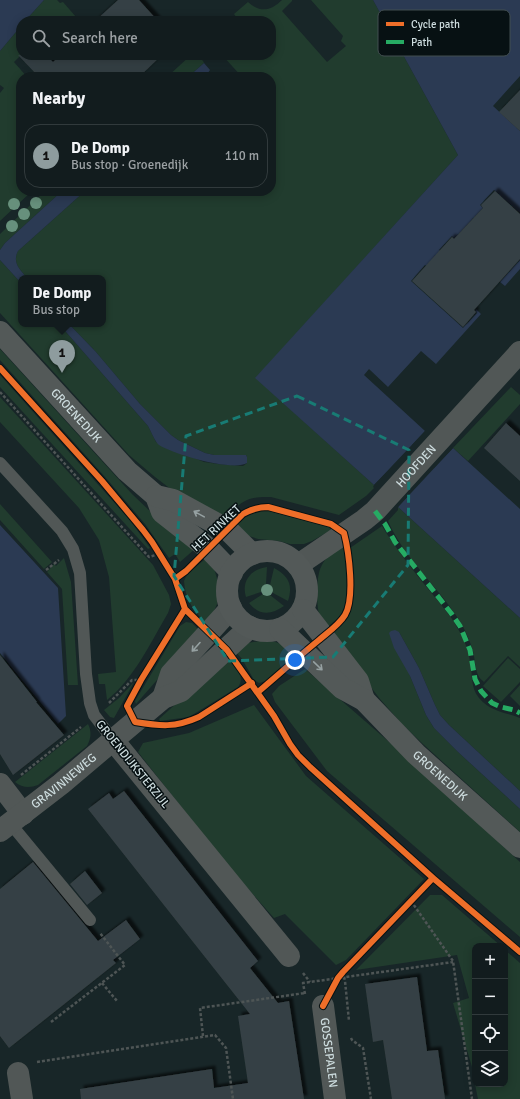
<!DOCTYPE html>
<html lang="en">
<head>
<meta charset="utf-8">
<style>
	:root { --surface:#121c1e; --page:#1f292b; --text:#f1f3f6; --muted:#9ca1a4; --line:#313a3c; --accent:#8e9c9e }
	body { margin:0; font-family:Signika,sans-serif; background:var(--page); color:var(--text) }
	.controls { position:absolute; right:12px; bottom:12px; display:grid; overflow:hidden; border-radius:8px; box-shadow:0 2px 10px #0003 }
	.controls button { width:36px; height:36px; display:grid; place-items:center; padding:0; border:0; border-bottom:1px solid var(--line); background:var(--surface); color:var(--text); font:20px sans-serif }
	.you { position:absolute; left:295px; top:660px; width:14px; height:14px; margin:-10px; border:3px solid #fff; border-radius:50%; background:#1a73e8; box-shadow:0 0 0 6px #1a73e833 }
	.badge { display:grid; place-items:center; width:26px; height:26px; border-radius:50%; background:var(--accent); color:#111; font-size:13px; font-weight:700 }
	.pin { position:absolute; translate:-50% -33px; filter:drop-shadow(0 1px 2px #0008) }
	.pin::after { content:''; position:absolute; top:21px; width:14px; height:12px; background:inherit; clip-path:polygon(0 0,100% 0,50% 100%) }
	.popup { position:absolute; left:18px; top:275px; width:88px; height:52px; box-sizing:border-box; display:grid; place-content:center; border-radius:8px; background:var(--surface); filter:drop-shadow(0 1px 3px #0005); font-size:13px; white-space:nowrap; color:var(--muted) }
	.popup b { font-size:15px; color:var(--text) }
	.popup::after { content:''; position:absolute; left:50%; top:100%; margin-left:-8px; border:8px solid transparent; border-top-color:var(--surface) }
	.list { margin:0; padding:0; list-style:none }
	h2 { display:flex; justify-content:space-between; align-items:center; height:52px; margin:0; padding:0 16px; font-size:17px }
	h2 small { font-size:13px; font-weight:400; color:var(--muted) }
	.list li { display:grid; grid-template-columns:26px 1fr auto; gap:12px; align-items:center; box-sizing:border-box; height:64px; margin:0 8px 8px; padding:0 8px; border:1px solid var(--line); border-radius:16px }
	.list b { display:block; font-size:15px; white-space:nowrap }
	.list p { margin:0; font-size:13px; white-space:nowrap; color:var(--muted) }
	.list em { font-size:13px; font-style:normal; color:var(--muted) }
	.icon { flex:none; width:22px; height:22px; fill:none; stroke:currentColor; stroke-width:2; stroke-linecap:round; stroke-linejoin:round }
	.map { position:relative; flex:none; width:520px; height:1099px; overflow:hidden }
	.search { position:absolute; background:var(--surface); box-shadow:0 2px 10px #0003; left:16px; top:16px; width:260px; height:44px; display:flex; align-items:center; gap:10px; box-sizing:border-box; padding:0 14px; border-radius:16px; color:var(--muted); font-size:15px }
	.panel { position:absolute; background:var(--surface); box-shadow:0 2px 10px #0003; left:16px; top:72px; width:260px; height:124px; border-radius:16px }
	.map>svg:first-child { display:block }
	.green { fill:#213c2e }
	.water { fill:#2b3a53 }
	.pier { fill:#182628 }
	.building { fill:#364044; filter:url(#shadow) }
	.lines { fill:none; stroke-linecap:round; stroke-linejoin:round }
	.path { stroke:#4e5555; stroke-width:2.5; stroke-dasharray:3 2; stroke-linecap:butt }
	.service { stroke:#515756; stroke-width:12 }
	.minor { stroke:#515756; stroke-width:22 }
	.secondary { stroke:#535958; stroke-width:22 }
	.quiet { stroke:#26ab63; stroke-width:5; stroke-dasharray:10 5; stroke-linecap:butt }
	.cycleway-casing { stroke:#071113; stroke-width:8 }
	.cycleway { stroke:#ee6e29; stroke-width:6 }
	.tree { fill:#67907c }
	.oneway { stroke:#96a1a2 }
	.oneway2 { stroke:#95a0a1 }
	.marked { fill:none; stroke:#187b74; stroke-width:3; stroke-dasharray:8 5; stroke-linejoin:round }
	.labels { text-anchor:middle; stroke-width:3; stroke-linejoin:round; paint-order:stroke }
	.street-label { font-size:12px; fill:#cddcde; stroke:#071113 }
	.key { fill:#071113; stroke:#424e50; stroke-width:1 }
	.key-label { font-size:11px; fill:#cddcde }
</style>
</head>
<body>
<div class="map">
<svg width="520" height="1099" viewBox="0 0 520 1099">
	<defs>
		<filter id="shadow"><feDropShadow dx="3.5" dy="-3.5" stdDeviation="1" flood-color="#0009"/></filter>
	</defs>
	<rect width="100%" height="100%" fill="#182628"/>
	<path class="green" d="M44,0H57L60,3L63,2L76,17V20L75,21H25Z
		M282,0H292V1L282,11L327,62L346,46L341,41L343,36L311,0H373L458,155L256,378L374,485L373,487L374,488L366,496L339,515L271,497C247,496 240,502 225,519L172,490L155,477L129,455L0,313V260L21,283V324H59L148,426L156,442L204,462L218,464L243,466L247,463V457L246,455H214L205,453L178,440L171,435L140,404L96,352L69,324H103V278H27C20,269 12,263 18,251L85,191H271V118L276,114L271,108V77H242L223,56L271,55V21H239L234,14L248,2C260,13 271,11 282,0Z
		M21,26V55L14,62L27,77H21V191H32L0,221V93L4,88L0,85V51Z
		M191,55H198L203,61L204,63L188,77H167Z
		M45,191H62L5,243L0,250V234Z
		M0,349L132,494L154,515L196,548L180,562L175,554L169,558L145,524L106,478L0,360Z
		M0,375L129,519L150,548L148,549L0,387Z
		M511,387L520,395V404L468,461L453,448Z
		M0,397L153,565L169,595L171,604L168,613C151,642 133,680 107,700L105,684H99L98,674L116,672L109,577L99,540L79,508L0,422Z
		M0,504L52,562L44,569L0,520Z
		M398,507L520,618V667L508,656L484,682C482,680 479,678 478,675C475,668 475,659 473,651C470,641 466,632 461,623C439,587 405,560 388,521L398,510Z
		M261,510L269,511L330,527L331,530L312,541L304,544H290L279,541L258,539L249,536L236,525C244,518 250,512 261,510Z
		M382,526C396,549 412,569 429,590C439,603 451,615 458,629C464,639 468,649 470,661C473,674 470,687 479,698C491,712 505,712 520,718V791L449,725L440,715L435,705L419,668L399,632L410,676L426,715L434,728L458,752L520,809V832L423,744L402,724L380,699L331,635V634C338,628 346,622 350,613C357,597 352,566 350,548Z
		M343,547H344C345,565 352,595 343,611C339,618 334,622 327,627C325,624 321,620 320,617C316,608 316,576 321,567C325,557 334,552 343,547Z
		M64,558L71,582L78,685H68L62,589L47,572L54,564L56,566Z
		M206,558L214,568L218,582L217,604L214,611L205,622C193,611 185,598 184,581C187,572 199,565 206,558Z
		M267,567L266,584C262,586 261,588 261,592L246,597C241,581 251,569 267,567Z
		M274,568C289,576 293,585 288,601L273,593V589L270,585Z
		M263,594L266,596L270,595L284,606C271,615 260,616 249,603Z
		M186,622L192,623L199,630V632L136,704L135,701L180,626Z
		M265,640C280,642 284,645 296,655L266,681L259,683L254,680L242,659L236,652L248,643Z
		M227,658C235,665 246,677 238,687L189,717L160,721L159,719Z
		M508,658L520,669V682L501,702L483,686Z
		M305,669L411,761L520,862V937L327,771L275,702L272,694L279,686Z
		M134,682L114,718L110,717L104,710L119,698Z
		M520,685V706L510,696Z
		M254,705L306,776L424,879L346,960L336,965L285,914L274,918L226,864L138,752L143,743L189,733Z
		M88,724C92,732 91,738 87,746L38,785C30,788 22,788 15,782Z
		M430,895H442L501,946H475V1084L472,1067L453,1003L469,998L457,955L356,970Z
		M505,950L520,963V1099H478L475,1084H505Z"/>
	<path class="water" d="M0,0H44L25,21H21V26L0,51Z
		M373,0H520V76L493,106L520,131V213L494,190L480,205L483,208L454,239L452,236L439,250L442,252L428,267L425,265L411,281L463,328L477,313L475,310L476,309L481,314L436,364L421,351L388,387L369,369L364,375L425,431L412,445L434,468L453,448L520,509V618L398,507L408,496L386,473L374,485L255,378L458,155Z
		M204,63L210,70L205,77H188Z
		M62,191H85L18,251C12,263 20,269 27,278H21V283L0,260V250L5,243Z
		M520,260V269L505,286L500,282Z
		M59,324H69L96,352L140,404L171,435L178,440L205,453L214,455H246L247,457V463C233,472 173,454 159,445C155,442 151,431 148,426Z
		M0,525L58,588L66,716L58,724L0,653Z
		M395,630L399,632L419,668L435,705L440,715L449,725L520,791V809L458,752L434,728L426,715L410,676L394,648L389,633L391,631Z"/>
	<path class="pier" d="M425,431L426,432L414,444L434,465L451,446L453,448L398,507L397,505L406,496L386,475L376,487L374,485Z"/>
	<path class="building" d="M118,0H139L158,21H95Z
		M18,55H46L53,62L61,55H162L139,77H37L38,76Z
		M520,90V131L499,112Z
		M495,191L520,214V259L474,310L476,312L463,327L412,281L452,237L454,239L483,208L481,205Z
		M506,423L520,436V481L484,448Z
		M0,655L37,702H36L64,735L13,775L0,754Z
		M124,791L258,961L250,968L278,1003L289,1001L304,1099H81L80,1089L212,1069L214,1088L248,1083L238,1016L250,1014L88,809L109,793L113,799Z
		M33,862L98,941L126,920L140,939L113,960L116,963L9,1048L0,1036V889Z
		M85,871L102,893L87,905L70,884Z
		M417,977L427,1051L438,1050L445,1099H392L383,1040L373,1042L365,984Z"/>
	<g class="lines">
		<path class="path" d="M0,392L149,557L159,554
			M46,570L59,560
			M109,703L132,680H141
			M21,775L81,727
			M411,901L453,961L472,1099
			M343,972L345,981L349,1021
			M303,973L310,982
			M102,983L117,1001
			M305,994L303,983L453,962
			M51,1022L125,965L100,933
			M203,1036L200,1008L305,993
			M351,1038L352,1040L363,1048L371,1099
			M37,1062L215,1035L226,1048L233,1099"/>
		<path class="service" d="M0,463L62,531L73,549L80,573L86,674L90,703L94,715L113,740
			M10,823L90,920"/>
		<g class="minor">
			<path id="s1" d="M298,565L364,520L375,511L520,352"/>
			<path d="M163,698L171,674L231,608"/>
			<path d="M113,740L289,956"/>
			<path d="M0,784L23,814"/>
			<path id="s2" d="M0,831L61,784L163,698L181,691L250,627"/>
			<path id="s3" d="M323,1006L335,1099"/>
			<path d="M18,1073L22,1099"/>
		</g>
		<g class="secondary">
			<path id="s4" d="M0,332L127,471L156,496L162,512L209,549L232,573"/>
			<path d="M156,496L173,500L228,530L252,554"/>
			<circle cx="267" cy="591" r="40"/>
			<path d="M303,610L358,681L364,700"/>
			<path id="s5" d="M280,629L342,688L364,700L416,754L520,847"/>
		</g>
		<path class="quiet" d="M375,511L385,524L395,542L451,613L460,626L470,650L475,679L481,691L492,703L501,707L514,710L520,713"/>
		<g class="cycleway-casing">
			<path id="cycleway" d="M0,368L102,481L143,530L152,542L175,579L185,609L227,650L274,716L290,744L298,755L310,767L433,878L520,952
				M175,579L186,571L243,514C252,509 259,507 268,507L331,524L344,533C349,552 355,598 345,615C339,625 327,633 319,640C298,657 278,675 258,692
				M185,609L141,680L127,706L135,722C160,726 175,728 199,717L252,683
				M323,1006L338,978L343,972L433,878"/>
		</g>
		<use href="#cycleway" class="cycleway"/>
	</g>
	<g class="tree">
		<circle cx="36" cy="203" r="6"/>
		<circle cx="14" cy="204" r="6"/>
		<circle cx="24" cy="214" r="6"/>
		<circle cx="12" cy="226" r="6"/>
		<circle cx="267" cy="590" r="6"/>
	</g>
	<defs><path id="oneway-shaft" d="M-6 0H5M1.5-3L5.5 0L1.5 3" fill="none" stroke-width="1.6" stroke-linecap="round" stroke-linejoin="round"/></defs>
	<g class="oneway">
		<use href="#oneway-shaft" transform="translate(199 514) rotate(-151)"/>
		<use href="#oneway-shaft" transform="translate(318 666) rotate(44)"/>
	</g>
	<use class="oneway2" href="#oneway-shaft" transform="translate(196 647) rotate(132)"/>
	<path class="marked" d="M297,396L409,450L408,565L333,657L228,661L174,576L186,436Z"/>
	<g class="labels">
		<g class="street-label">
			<text dy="4" stroke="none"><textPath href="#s4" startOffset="113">GROENEDIJK</textPath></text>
			<text dy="4" stroke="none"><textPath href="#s1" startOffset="155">HOOFDEN</textPath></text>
			<text transform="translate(216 528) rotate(-43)" y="4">HET RINKET</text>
			<text transform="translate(133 764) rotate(51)" y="4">GROENDIJKSTERZIJL</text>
			<text dy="4" stroke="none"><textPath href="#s5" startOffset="218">GROENEDIJK</textPath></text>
			<text dy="4" stroke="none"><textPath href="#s2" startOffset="81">GRAVINNEWEG</textPath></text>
			<text dy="4" stroke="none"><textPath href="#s3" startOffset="47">GOSSEPALEN</textPath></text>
		</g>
	</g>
	<rect x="378" y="10" width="132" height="46" rx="6" class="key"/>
	<rect x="386" y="22" width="18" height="4" fill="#ee6e29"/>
	<rect x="386" y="40" width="18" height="4" fill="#26ab63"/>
	<g class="key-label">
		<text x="411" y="28">Cycle path</text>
		<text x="411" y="46">Path</text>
	</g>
</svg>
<div class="controls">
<button>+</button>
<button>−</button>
<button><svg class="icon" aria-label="locate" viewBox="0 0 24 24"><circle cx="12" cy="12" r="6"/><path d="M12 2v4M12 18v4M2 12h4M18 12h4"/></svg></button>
<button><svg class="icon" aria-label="layers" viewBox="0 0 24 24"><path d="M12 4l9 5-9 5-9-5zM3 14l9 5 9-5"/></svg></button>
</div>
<div class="you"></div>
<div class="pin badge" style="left:62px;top:373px">1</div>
<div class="popup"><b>De Domp</b>Bus stop</div>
<div class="search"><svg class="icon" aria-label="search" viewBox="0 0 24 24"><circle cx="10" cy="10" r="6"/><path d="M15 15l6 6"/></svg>Search here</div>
<section class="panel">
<h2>Nearby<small></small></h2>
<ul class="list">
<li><span class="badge">1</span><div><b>De Domp</b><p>Bus stop · Groenedijk</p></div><em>110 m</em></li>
</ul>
</section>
</div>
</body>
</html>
